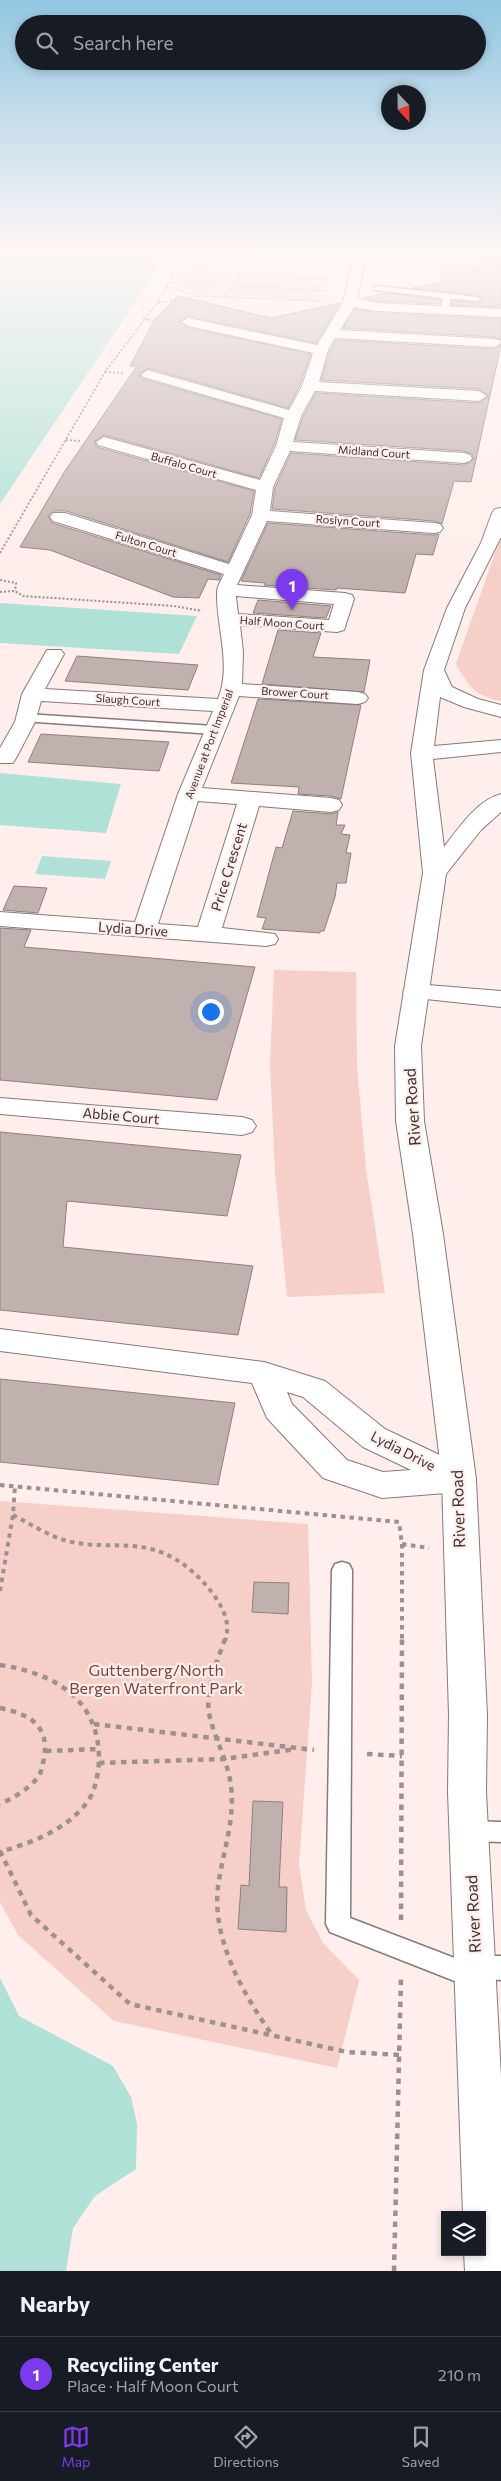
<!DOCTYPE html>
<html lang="en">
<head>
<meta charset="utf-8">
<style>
	:root { --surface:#171b24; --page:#20242c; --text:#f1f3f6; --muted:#9ea1a6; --line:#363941; --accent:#7c3aed }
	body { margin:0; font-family:Commissioner,sans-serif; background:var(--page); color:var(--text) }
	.controls { position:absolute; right:15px; bottom:15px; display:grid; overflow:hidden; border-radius:0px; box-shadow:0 2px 8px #0003 }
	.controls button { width:45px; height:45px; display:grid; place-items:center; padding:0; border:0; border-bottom:1px solid var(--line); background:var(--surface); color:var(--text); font:25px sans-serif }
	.compass { position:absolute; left:381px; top:85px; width:45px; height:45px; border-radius:50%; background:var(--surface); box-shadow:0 2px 8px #0003; rotate:158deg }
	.you { position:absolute; left:210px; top:1011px; width:18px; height:18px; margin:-12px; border:4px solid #fff; border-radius:50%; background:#1a73e8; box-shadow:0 0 0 8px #1a73e833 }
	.badge { display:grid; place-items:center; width:32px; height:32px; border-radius:50%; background:var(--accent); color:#fff; font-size:16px; font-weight:700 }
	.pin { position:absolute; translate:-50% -41px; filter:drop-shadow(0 1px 2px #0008) }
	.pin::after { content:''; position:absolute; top:26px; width:18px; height:15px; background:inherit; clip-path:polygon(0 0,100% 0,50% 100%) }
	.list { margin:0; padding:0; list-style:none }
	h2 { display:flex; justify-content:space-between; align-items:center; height:65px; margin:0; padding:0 20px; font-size:21px }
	h2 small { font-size:16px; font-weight:400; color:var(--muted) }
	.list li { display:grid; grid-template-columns:32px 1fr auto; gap:15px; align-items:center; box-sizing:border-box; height:75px; padding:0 20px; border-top:1px solid var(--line) }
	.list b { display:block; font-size:19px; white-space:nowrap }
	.list p { margin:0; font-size:16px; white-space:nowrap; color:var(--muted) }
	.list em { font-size:16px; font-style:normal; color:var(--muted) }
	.icon { flex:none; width:28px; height:28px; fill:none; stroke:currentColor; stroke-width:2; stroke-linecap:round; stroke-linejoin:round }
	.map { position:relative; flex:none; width:501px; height:2271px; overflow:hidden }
	.search { position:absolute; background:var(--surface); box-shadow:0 2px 8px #0003; left:15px; right:15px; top:15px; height:55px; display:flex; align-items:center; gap:12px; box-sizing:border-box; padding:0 18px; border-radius:28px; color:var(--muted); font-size:19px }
	.sheet { height:140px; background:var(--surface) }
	nav { display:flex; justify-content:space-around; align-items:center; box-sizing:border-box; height:70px; border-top:1px solid var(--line); background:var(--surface); font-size:14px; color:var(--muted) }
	nav a { display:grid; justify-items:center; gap:2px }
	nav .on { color:var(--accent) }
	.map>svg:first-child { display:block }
	.green { fill:#f6cfc8 }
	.water { fill:#afe1d6 }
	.building { fill:#c1b1ae; stroke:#8e807d }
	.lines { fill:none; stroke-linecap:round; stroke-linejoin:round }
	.lane-casing { stroke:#887a77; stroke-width:3 }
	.street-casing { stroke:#887a77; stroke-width:2 }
	.secondary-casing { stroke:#887a77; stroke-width:2 }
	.primary-casing { stroke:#887a77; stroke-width:2 }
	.path-far2 { stroke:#9c918e; stroke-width:2; stroke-dasharray:2 2; stroke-linecap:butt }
	.path-far1 { stroke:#9c918e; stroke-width:4; stroke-dasharray:4.5 4.5; stroke-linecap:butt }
	.path { stroke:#9c918e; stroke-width:4.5; stroke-dasharray:5.5 5.5; stroke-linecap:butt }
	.lane { fill:#fff; fill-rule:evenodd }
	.street { fill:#fff; fill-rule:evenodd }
	.secondary { fill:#fff; fill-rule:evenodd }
	.primary { fill:#fff; fill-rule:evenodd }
	.labels { text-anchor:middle; stroke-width:4.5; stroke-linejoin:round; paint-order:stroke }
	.far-street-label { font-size:11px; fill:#393331; stroke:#ffeeeb }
	.street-label { font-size:14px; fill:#393331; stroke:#ffeeeb }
	.near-street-label { font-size:16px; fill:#393331; stroke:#ffeeeb }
	.near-park-label { font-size:16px; fill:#7e4339; stroke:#ffeeeb }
</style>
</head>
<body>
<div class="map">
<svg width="501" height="2271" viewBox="0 0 501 2271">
	<rect width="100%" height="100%" fill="#ffeeeb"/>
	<path class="green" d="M214,274L331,283L322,285L316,292L317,299L203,294L180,287L184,277Z
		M501,536V701C475,696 468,686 456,664Z
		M274,970L356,972L357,1066L366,1169L385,1293L287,1297L275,1172L270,1064Z
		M0,1501L308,1524L312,1683L299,1864L306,1910L323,1943L359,1980L337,2068L114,2021L18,1935L0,1902Z"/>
	<path class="water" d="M0,252H163L148,283L0,504Z
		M0,603L197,616L179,654L0,643Z
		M0,773L121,784L106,833L0,825Z
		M42,856L111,861L105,879L35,874Z
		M0,1978L19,2016L113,2066L131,2097L137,2124L136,2169L95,2196L73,2228L66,2271H0Z"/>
	<path class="building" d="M489,252H501V307L451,305L452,301L477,303L483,298L477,295L412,288L442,282L441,263L478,267Z
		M387,293L441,300L440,304L377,301L363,298Z
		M178,296L271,318L340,303L316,343L188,316L179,321L188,328L311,354L300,385L288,408L149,368L139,374L142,379L282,419L274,445L259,478L104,435L94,442L97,447L254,491L250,514L228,562L66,511H53L48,516L52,523L221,575L219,580L208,579L199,598L173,597L50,550L20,547L65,471L137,366H130L155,319Z
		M355,309L377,313L501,319V340L494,337L343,328Z
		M336,340L494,349L501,345L471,482L454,481L442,524L434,521L272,509L275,488L291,453L464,465L474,459L472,454L464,451L295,440L303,417L316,393L479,403L489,397L479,389L321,380L330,351Z
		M268,523L434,535L439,534L433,555L416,554L405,593L337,588L336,590L264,585L265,583L241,581Z
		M258,600L331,606L326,618L253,613Z
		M278,630L321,633L313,657L370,660L364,692L262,684Z
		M77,656L198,665L188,690L65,681Z
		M258,699L361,705L341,799L331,796L298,794L299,787L231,783Z
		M41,734L169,742L159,771L28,762Z
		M293,811L331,814L338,812L336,825H345L341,834L350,835L346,853H351L346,883H337L335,897L324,931H320V933L262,929L266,918L257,917L276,847L282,848Z
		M14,886L47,888L38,913L3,910Z
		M0,928L31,930L24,947L255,967L217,1100L0,1080Z
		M0,1132L241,1155L227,1216L67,1201L63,1247L253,1266L238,1335L0,1310Z
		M0,1379L235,1403L218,1485L0,1462Z
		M254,1582L289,1583L288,1614L252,1612Z
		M253,1801L283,1802L279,1887H287L286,1932L238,1929L241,1885L249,1886Z"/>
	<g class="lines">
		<g class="lane-casing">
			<path id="lane" d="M377,286L477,297L481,299L477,301L451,299L448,310L444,312L440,310L443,298L374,290V286Z
				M26,714L214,726L220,730L214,734L22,721L20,718L22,715Z
				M342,1562L349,1564L352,1570L350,1918L465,1962L475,1956H501V1980L486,1979L484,1985L475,1989L330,1932L326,1924L332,1570L335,1564Z
				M469,1821L501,1822V1842L469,1841L461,1838L457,1831L461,1824Z"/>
		</g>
		<g class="street-casing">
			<path id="street" d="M355,252H367L357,299L377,303L501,309V317L377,311L354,307L340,330L494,339L499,340L501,343L494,347L335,338L328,350L319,382L479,391L487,396L479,401L315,391L301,416L293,442L464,453L470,455L472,458L470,461L464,463L290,451L273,487L270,511L434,523L440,524L443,528L440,532L434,533L267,521L237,585L345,593L352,595L354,599L344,630L337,632L240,625L243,652L242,684L358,692L365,694L368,698L365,702L358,704L239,696L202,788L331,798L339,800L342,805L339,810L331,812L259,806L222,928L275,934L278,939L275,944L266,946L0,926V912L135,922L178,794L213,711L41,701L35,722L16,758L13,763H0V748L15,722L22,694L47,650H61L64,654L45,689L218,699C232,665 216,627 217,592C217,586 222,579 224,574L53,521L50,517L53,513H65L229,564L252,515L256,490L98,445L96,442L104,437L260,480L276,446L284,418L143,377L141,374L148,370L289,410L302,386L313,353L188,326L181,322L188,318L317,345L343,302ZM236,596L334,604L329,620L238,614ZM198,801L237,804L198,927L158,924Z
				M400,252H428L429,254C423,260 406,258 400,252Z
				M0,1098L242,1117L252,1120L256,1126L252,1132L242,1135L0,1114Z
				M0,1329L264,1362L325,1381L385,1429L471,1470L476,1479L471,1488L459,1492L382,1498L323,1478L267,1418L252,1383L0,1351ZM287,1392L303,1397L363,1447L411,1470L383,1472L347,1460L292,1404Z"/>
		</g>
		<g class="secondary-casing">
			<path id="secondary" d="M416,984L501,991V1007L407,997L403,992L407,987Z"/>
		</g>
		<g class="primary-casing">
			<path id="primary" d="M501,508V537L465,608L444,670L452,687L478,699L501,705V717L464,707L440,697L434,746L501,740V752L433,759L444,847C458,829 477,800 501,794V812L481,830L446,874L421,1046L424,1121L443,1234L476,1479L487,1715L486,1792L501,2077V2271H465L464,2252H482V2215H463L448,1792L449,1715L442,1479L413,1234L396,1121L395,1046L423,873L411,753L424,670L447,608L481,543L492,513L495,509Z"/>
		</g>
		<path class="path-far2" d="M180,261L210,272L332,280
			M172,278L207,272
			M169,282L216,284
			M166,286L196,295
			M242,286L329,291
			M225,297L230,289L242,286L235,282L241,274
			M158,303L199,296L324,301
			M143,319L165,321
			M105,372L125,373
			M66,440L81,441
			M0,553L105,372L157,303L186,252
			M0,580L16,583L15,591
			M0,592L15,591L23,596L174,606L202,611"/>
		<path class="path-far1" d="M0,1485L399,1522L402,1544V1641
			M13,1515C29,1523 47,1535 64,1540C93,1549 124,1542 151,1549C178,1556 198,1574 214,1595C224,1610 231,1624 225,1641
			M402,1544L429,1548
			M0,1591L13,1515L15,1486"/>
		<path class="path" d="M225,1639C217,1662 205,1689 209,1713C214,1738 228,1761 231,1786C235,1818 224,1849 219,1880C209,1935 242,1992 272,2035
			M0,1665C53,1673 98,1698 99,1757C99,1771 96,1789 88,1801C67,1830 33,1842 0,1852
			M0,1708C29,1714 50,1725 44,1759C42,1765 42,1772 38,1777C29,1789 13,1798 0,1804
			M94,1724L314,1750
			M46,1751L100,1749
			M367,1754L402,1756
			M99,1763L224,1759L296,1749
			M0,1851L31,1915L130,2004L347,2052L401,2055
			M401,1920L402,1639
			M394,2271L401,1977"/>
		<use href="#lane" class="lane"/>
		<use href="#street" class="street"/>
		<use href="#secondary" class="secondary"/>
		<use href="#primary" class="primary"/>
	</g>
	<linearGradient id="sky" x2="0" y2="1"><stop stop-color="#91c6e1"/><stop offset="0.44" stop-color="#fff7f6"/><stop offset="1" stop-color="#fff7f6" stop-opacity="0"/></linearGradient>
	<rect width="501" height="570" fill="url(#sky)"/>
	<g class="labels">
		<g class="far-street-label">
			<text transform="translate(374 452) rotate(4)" y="4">Midland Court</text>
			<text transform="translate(184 465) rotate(16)" y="4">Buffalo Court</text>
			<text transform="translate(348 521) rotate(4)" y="4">Roslyn Court</text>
			<text transform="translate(146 544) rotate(17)" y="4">Fulton Court</text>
			<text transform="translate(282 623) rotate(4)" y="4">Half Moon Court</text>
			<text transform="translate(295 693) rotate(4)" y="4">Brower Court</text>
			<text transform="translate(128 700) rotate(4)" y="4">Slaugh Court</text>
			<text transform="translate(209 744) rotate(-69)" y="4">Avenue at Port Imperial</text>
		</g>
		<g class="street-label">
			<text transform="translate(229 867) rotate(-73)" y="5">Price Crescent</text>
			<text transform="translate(133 929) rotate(4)" y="5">Lydia Drive</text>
			<text transform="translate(121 1116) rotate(5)" y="5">Abbie Court</text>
			<text transform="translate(403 1451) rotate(27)" y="5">Lydia Drive</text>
		</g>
		<g class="near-street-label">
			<text transform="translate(412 1107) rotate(-94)" y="6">River Road</text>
			<text transform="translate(458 1509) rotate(-92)" y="6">River Road</text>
			<text transform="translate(473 1914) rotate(-93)" y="6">River Road</text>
		</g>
		<g class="near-park-label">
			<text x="156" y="1676">Guttenberg/North<tspan x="156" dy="18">Bergen Waterfront Park</tspan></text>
		</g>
	</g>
</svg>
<div class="controls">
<button><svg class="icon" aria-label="layers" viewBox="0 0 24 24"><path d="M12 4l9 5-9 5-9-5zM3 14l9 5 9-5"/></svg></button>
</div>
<svg class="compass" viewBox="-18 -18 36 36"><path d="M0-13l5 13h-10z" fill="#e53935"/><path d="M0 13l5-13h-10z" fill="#9ea1a6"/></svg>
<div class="you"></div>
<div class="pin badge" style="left:292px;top:610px">1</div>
<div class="search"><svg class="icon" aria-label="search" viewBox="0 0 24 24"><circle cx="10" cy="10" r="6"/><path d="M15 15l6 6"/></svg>Search here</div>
</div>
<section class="sheet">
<h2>Nearby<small></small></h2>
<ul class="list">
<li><span class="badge">1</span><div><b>Recycliing Center</b><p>Place · Half Moon Court</p></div><em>210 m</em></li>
</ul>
</section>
<nav>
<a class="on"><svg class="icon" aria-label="map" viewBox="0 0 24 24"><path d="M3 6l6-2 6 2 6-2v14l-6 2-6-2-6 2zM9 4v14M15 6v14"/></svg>Map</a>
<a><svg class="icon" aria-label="directions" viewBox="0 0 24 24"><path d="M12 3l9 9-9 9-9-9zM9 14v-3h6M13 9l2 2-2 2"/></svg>Directions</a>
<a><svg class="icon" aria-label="saved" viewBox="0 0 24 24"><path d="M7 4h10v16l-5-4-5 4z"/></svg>Saved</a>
</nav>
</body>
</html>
